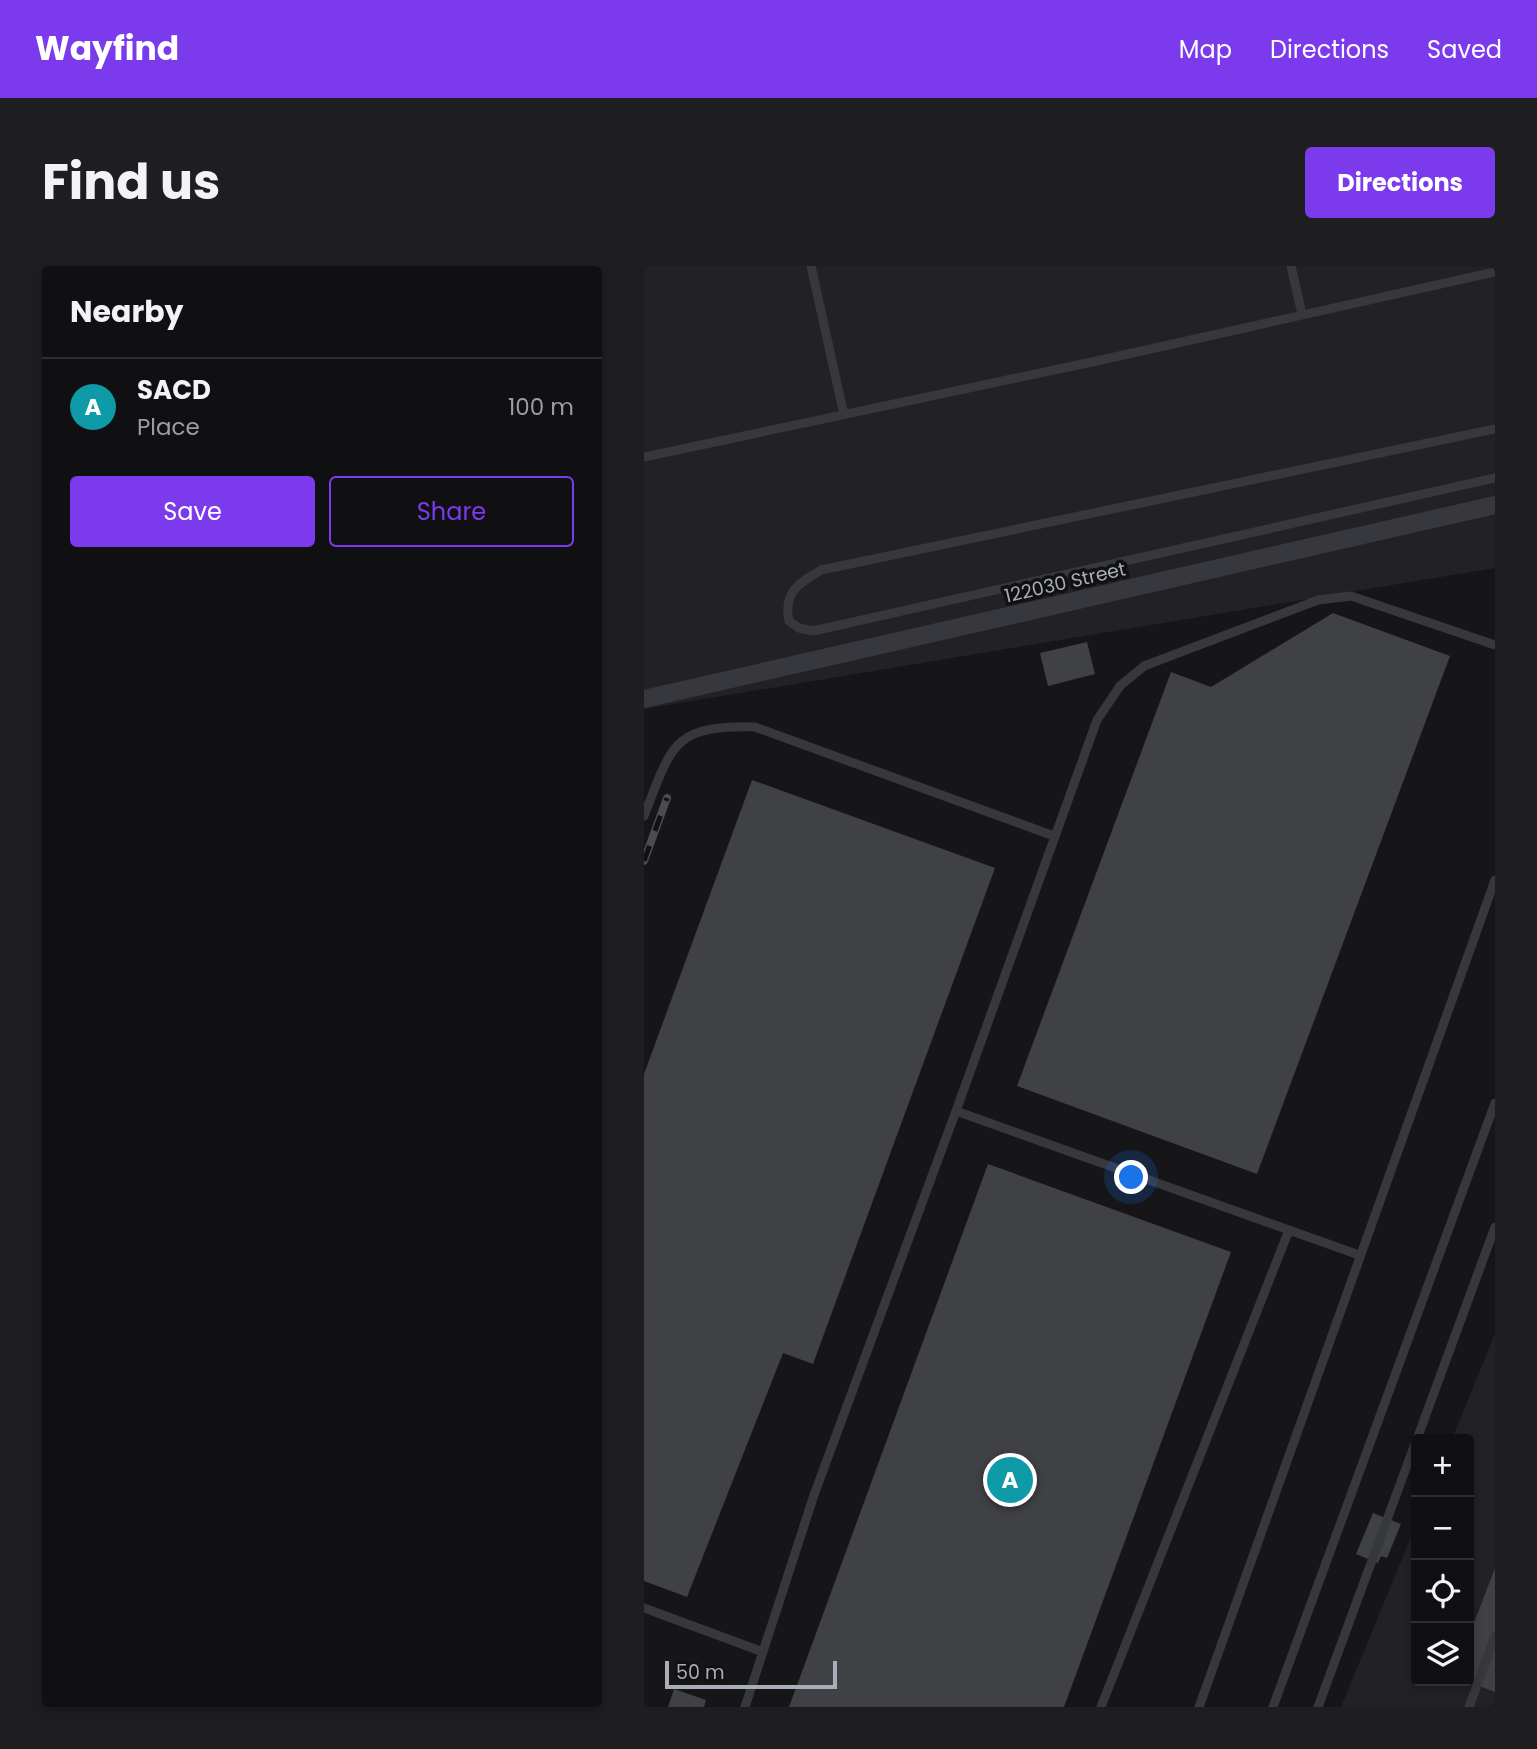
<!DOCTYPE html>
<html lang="en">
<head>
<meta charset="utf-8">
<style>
	:root { --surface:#101012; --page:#1e1e20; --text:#f1f3f6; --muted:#9c9d9f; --line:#303032; --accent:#7c3aed }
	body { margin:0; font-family:Poppins,sans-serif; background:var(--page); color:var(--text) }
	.controls { position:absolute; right:21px; bottom:21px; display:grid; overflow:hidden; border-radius:7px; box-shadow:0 4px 10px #0003 }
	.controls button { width:63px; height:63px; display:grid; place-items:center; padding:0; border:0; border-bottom:2px solid var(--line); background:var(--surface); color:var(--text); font:35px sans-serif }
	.scale { position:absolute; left:21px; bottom:18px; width:172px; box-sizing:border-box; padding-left:7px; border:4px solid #a8adb8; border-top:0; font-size:19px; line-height:24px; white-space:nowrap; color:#a8adb8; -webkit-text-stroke:5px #111113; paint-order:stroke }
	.you { position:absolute; left:488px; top:912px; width:24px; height:24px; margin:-18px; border:5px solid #fff; border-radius:50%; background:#1a73e8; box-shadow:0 0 0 10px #1a73e833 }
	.badge { display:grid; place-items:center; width:46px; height:46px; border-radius:50%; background:var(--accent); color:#fff; font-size:23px; font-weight:700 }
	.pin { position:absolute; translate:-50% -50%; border:4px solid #fff; box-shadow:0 2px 7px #0006 }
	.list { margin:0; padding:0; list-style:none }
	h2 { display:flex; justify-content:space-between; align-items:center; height:91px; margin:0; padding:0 28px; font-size:30px }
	h2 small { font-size:23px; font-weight:400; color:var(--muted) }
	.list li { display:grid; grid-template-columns:46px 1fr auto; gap:21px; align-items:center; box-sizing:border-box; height:98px; padding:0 28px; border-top:2px solid var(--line) }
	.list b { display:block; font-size:26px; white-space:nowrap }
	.list p { margin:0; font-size:23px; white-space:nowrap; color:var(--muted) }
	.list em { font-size:23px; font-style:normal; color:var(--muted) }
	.actions { display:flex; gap:14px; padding:21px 28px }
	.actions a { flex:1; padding:16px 0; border:2px solid var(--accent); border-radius:7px; text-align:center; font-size:24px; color:var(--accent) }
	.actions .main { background:var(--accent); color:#fff }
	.icon { flex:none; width:38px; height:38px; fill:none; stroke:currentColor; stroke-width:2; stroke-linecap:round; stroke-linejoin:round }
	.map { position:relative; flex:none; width:851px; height:1441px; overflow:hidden; border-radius:7px }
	header { display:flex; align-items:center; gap:42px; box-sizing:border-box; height:98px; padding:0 35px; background:var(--accent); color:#fff }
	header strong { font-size:33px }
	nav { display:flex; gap:38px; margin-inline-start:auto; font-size:24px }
	.intro { display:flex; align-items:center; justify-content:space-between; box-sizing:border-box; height:168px; padding:0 42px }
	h1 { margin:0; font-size:49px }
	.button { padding:18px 32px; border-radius:7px; background:var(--accent); color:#fff; font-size:24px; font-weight:700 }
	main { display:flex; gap:42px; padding:0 42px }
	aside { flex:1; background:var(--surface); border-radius:7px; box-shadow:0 4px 10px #0003 }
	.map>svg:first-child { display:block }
	.built { fill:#222225 }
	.building { fill:#404145 }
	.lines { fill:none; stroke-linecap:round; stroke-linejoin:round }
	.lane { stroke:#37383d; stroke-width:9 }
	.street { stroke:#37383d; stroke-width:18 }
	.rail-casing { stroke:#4a4c52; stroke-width:8 }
	.rail { stroke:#111113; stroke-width:5; stroke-dasharray:16; stroke-linecap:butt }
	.labels { text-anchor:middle; stroke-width:7; stroke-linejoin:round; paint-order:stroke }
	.street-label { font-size:19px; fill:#a8adb8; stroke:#111113 }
</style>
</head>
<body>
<header>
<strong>Wayfind</strong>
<nav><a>Map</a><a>Directions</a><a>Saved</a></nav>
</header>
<div class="intro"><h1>Find us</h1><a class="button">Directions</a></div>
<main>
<aside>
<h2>Nearby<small></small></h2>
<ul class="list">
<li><span class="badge" style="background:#0f9aa8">A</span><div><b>SACD</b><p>Place</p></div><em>100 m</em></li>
</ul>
<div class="actions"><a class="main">Save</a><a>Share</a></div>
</aside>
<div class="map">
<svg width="851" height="1441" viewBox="0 0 851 1441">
	<rect width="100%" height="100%" fill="#161618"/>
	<path class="built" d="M0,0H851V302L0,443Z
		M851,1068V1441H697L772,1259V1415H825V1173H808Z"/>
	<path class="building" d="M689,347L806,390L613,908L373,820L527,406L567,421Z
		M443,376L451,408L404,420L396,387Z
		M108,514L351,602L169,1098L139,1087L43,1331L0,1315V808Z
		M344,898L587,986L420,1441H145Z
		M729,1247L757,1258L743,1292L737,1290L734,1297L712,1288Z
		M851,1302V1426L825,1416V1370Z
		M30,1423L62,1434L60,1441H24Z"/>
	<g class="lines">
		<path class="lane" d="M167,0L200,149
			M647,0L658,48
			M851,163L177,304C155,317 139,326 145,355L155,362L169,365L851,212
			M0,191L448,96L851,6
			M0,550C28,479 28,459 111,461L410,570
			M312,845L715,989
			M773,1173L851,961
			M0,1342L119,1386
			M101,1441L170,1229L312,845L453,454L476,420L500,400L674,334L707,330L851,379
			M457,1441L645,964
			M555,1441L851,614
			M629,1441L851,837
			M674,1441L772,1175
			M825,1441L851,1370"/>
		<path class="street" d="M0,433L851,239"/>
		<g class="rail-casing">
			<path id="rail" d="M0,595L23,532"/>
		</g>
		<use href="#rail" class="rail"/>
	</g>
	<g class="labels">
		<g class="street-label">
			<text transform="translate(421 316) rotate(-13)" y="7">122030 Street</text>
		</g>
	</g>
</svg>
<div class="controls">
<button>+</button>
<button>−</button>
<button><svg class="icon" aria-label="locate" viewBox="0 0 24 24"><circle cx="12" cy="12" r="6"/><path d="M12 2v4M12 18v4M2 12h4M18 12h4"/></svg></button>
<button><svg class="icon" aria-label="layers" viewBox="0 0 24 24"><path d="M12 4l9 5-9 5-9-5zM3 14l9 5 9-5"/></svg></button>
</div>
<div class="scale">50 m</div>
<div class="you"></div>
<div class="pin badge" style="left:366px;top:1214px;background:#0f9aa8">A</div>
</div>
</main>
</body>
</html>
